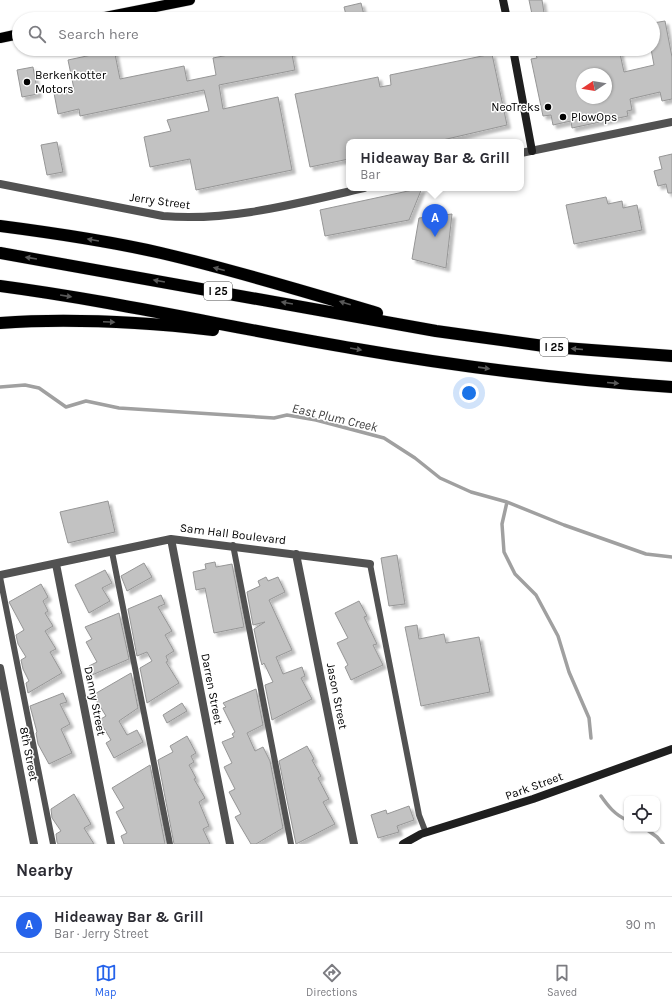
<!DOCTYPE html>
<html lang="en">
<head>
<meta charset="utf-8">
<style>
	:root { --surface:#fff; --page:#f2f2f3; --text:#2b2b33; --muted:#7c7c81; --line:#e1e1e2; --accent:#2563eb }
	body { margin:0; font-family:Karla,sans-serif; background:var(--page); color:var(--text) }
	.controls { position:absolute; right:12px; bottom:12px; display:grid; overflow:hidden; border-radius:8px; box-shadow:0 1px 3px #0004 }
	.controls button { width:36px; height:36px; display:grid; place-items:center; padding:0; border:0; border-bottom:1px solid var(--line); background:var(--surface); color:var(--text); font:20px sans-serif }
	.compass { position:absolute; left:576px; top:68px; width:36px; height:36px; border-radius:50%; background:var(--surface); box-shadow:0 1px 3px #0004; rotate:258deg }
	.you { position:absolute; left:469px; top:393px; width:14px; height:14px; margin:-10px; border:3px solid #fff; border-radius:50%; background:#1a73e8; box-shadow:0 0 0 6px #1a73e833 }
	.badge { display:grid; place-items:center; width:26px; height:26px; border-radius:50%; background:var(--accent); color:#fff; font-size:13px; font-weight:700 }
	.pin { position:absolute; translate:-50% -33px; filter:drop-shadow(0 1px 2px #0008) }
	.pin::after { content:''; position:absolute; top:21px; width:14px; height:12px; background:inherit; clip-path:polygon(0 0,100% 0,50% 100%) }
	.popup { position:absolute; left:346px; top:139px; width:178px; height:52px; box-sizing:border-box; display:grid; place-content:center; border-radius:8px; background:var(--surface); filter:drop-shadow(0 1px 3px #0005); font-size:13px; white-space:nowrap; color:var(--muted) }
	.popup b { font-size:15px; color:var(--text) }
	.popup::after { content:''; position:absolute; left:50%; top:100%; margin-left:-8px; border:8px solid transparent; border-top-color:var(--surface) }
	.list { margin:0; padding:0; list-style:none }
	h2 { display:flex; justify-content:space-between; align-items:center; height:52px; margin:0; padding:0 16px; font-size:17px }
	h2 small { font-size:13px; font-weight:400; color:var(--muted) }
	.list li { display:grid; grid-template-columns:26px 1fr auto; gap:12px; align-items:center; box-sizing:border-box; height:56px; padding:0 16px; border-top:1px solid var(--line) }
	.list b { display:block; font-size:15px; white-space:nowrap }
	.list p { margin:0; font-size:13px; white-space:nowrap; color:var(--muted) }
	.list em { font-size:13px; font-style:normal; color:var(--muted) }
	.icon { flex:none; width:22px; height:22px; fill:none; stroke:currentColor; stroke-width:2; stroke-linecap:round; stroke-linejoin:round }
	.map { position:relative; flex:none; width:672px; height:844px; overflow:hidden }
	.search { position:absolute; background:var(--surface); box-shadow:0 1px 3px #0004; left:12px; right:12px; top:12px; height:44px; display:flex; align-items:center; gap:10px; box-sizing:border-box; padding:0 14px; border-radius:22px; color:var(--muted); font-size:15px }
	.sheet { height:108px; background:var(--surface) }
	nav { display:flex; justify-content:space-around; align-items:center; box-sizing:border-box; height:56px; border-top:1px solid var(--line); background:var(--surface); font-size:11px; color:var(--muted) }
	nav a { display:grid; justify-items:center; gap:2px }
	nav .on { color:var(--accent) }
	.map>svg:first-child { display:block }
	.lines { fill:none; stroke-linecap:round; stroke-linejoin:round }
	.stream { stroke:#a0a0a0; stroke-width:3.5 }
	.building { fill:#c2c2c2; stroke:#969696; fill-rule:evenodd; filter:url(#shadow) }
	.primary-casing { stroke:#dbdbdb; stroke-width:11 }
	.highway-casing { stroke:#dbdbdb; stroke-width:13 }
	.lane { stroke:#525252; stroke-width:6 }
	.street { stroke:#525252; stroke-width:8 }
	.secondary { stroke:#1f1f1f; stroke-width:8 }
	.primary { stroke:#000; stroke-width:10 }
	.highway { stroke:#000; stroke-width:12 }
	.oneway { fill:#595959 }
	.poi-dot { fill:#000; stroke:#fff; stroke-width:1.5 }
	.labels { text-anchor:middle; stroke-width:3; stroke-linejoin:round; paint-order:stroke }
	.shield { fill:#fff; stroke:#4c4c4c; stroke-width:1 }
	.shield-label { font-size:11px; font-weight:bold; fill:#000 }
	.poi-label { font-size:12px; fill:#000; stroke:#fff; text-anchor:start }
	.street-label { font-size:12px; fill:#000; stroke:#fff }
	.water-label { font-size:13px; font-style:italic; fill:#414141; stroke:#fff }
</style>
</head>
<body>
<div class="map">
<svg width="672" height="844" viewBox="0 0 672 844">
	<defs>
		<filter id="shadow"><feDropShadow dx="3.5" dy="3.5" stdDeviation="1" flood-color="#0004"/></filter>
	</defs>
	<rect width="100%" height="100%" fill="#fff"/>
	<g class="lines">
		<path class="stream" d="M0,387L25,385L39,388L66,407L86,401L119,408L274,418L287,415L316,420L384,438L415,458L440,478L471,492L507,502L564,525L646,554L672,557
			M507,502L502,524L504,552L515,574L536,595L558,636L569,672L589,718L591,738
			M601,796C608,806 615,815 627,820
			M646,829L657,837L663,844"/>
	</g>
	<path class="building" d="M529,0H542L545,19H533Z
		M361,3L365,19H347L344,7Z
		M665,21L672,57V99L662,101L660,92L630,99L632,110L627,111L628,116L572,128L571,121L553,125L551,115L543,116L531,59L537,58L535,51L546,49H619L624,72L654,65L651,49H653V23ZM582,74H606V98H582Z
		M111,49H114L120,79L184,66L187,81L216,75L213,58L259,49H291L295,70L219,85L223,109L278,97L292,170L196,190L190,159L150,167L144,137L171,131L167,120L209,111L204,90L80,116L79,109L58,114L54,93L74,89L68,60L96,54V52Z
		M492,54L507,125L434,142H349V159L310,167L295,94L378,77L380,87L391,85L390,75Z
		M33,67L38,94L22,97L17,70Z
		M57,142L63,172L47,175L41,145Z
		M672,154V193H668L666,184L658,186L654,171L662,169L659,157Z
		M422,188L409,220L325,236L320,210Z
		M606,197L608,204L622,201L623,208L637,205L642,230L574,244L566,205Z
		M452,214L446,268L412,259L419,218Z
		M108,501L115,532L68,543L60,512Z
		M397,555L405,604L389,606L381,558Z
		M215,562L216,567L232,564L244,627L214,633L205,588L196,590L193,572L206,569L205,564Z
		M144,563L152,577L127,591L121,576Z
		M105,570L112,583L102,588L110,601L89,613L75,585Z
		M266,577L268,581L278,577L285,592L269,600L292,650L276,657L283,674L302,667L305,676L301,678L312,699L272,720L265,685L273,682L264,663L262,665L260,658L254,629L265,622L253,625L247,592L260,586L258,581Z
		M41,584L48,597L43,601L48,611L45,613L53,626L45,631L56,649L50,652L62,673L28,693L26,683L29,681L23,669L21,660L26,657L18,644L16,635L24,630L9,602Z
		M161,595L165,604L158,607L172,631L165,635L174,651L166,656L168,661L166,662L179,683L147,703L140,668L152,661L147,652L137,656L128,609Z
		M359,601L367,616L364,617L377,644L373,645L383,665L351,680L345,667L348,665L337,643L348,638L335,613Z
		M119,613L129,659L92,675L89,666L97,662L86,642L92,639L85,627Z
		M417,625L419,639L444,634L446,643L479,637L490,692L421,706L405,627Z
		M131,673L138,708L119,721L127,735L137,730L143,742L114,758L106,743L111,740L99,720L106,716L93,695Z
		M256,689L263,725L247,733L255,751L263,747L270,761L283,828L256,844H251L235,817L241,814L229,792L235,789L224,767L232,763L222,742L234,737L232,734L235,732L223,708L226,707L223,703Z
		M63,693L67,702L60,704L70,724L61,729L72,753L49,764L38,744L36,733L37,732L30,706Z
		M182,703L187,711L167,723L163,715Z
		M187,736L196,753L191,756L194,762L189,765L196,778L194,779L205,798L199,802L209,826L203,829L210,844H174L158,760L173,752L170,746Z
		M307,746L314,759L312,760L321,776L318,778L329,799L323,802L335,824L296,844L279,761Z
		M150,765L165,844H124L121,836L127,833L116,812L124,808L112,788Z
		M74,794L91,824L84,828L94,844H58L57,842L56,834L61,831L52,818L51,809Z
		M409,806L414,820L397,826L399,832L378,838L371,815L386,810L387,814Z"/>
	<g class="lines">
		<g class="primary-casing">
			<path id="primary" d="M95,19L190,0
				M0,38L19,34"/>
		</g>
		<g class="highway-casing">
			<path id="highway" d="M0,226C54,233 108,241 161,253C234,270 306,292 377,313
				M0,253L436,331L551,347L672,356
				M0,286C120,302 237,329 357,349C461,367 566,380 672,387
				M0,323C71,318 142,322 213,330"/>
		</g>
		<path class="lane" d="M233,545L291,844
			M112,552L170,844
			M370,564L419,815L426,833
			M0,577L53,844"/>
		<path class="street" d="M521,153L672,122
			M0,184L163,216C230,222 298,203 364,188
			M171,539L230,844
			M296,554L354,844
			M56,564L111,844
			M0,575L171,539L370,564
			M0,668L34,844"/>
		<path class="secondary" d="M503,0L507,19
			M513,49L532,151
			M403,844L421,834L533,799L672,749"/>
		<use href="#primary" class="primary"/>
		<use href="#highway" class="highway"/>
	</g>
	<defs><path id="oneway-solid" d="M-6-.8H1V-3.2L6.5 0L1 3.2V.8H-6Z"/></defs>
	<g class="oneway">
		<use href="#oneway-solid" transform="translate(93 240) rotate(-170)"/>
		<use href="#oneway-solid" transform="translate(31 258) rotate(-171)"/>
		<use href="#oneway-solid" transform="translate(219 269) rotate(-165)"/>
		<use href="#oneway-solid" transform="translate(159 281) rotate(-170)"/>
		<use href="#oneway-solid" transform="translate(66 296) rotate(9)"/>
		<use href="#oneway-solid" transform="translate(287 303) rotate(-170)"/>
		<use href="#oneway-solid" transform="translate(345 303) rotate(-163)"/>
		<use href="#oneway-solid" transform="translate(109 322) rotate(2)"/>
		<use href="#oneway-solid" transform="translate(356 349) rotate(10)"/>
		<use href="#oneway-solid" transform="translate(577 349) rotate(-175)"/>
		<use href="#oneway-solid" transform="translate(484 368) rotate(8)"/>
		<use href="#oneway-solid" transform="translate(613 383) rotate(5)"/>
	</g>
	<g class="poi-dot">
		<circle cx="27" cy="82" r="4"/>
		<circle cx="548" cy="107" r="4"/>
		<circle cx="563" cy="117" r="4"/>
	</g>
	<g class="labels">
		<g class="shield">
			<rect x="204" y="282" width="28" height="18" rx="3"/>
			<rect x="540" y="338" width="28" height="18" rx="3"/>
		</g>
		<g class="shield-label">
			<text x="218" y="295">I 25</text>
			<text x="554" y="351">I 25</text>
		</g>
		<g class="poi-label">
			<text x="35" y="79">Berkenkotter<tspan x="35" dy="14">Motors</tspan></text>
			<text x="540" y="111" text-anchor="end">NeoTreks</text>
			<text x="571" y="121">PlowOps</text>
		</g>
		<g class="street-label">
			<text transform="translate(160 201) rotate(8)" y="4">Jerry Street</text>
			<text transform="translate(233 534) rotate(7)" y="4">Sam Hall Boulevard</text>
			<text transform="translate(212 689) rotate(79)" y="4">Darren Street</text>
			<text transform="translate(337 696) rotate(79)" y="4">Jason Street</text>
			<text transform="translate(95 701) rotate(79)" y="4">Danny Street</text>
			<text transform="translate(29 754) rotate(79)" y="4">8th Street</text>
			<text transform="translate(534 786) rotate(-20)" y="4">Park Street</text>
		</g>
		<g class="water-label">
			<text transform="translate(335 417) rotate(13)" y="5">East Plum Creek</text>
		</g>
	</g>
</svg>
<div class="controls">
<button><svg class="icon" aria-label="locate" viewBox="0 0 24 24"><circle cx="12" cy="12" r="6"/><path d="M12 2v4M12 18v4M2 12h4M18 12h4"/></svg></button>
</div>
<svg class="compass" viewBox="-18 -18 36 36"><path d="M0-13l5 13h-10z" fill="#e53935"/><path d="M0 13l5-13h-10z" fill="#7c7c81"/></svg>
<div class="you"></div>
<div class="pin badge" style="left:435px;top:237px">A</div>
<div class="popup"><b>Hideaway Bar &amp; Grill</b>Bar</div>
<div class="search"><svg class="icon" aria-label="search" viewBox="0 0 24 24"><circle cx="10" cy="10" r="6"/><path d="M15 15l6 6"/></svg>Search here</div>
</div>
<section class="sheet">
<h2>Nearby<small></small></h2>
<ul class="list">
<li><span class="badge">A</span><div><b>Hideaway Bar &amp; Grill</b><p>Bar · Jerry Street</p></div><em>90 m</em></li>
</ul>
</section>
<nav>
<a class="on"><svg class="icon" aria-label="map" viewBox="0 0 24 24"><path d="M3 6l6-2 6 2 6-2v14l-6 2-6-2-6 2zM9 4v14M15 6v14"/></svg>Map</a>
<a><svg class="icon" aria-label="directions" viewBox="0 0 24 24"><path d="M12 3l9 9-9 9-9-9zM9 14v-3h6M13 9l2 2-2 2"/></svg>Directions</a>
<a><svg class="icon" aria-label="saved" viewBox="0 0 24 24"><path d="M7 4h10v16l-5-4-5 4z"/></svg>Saved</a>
</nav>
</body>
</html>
